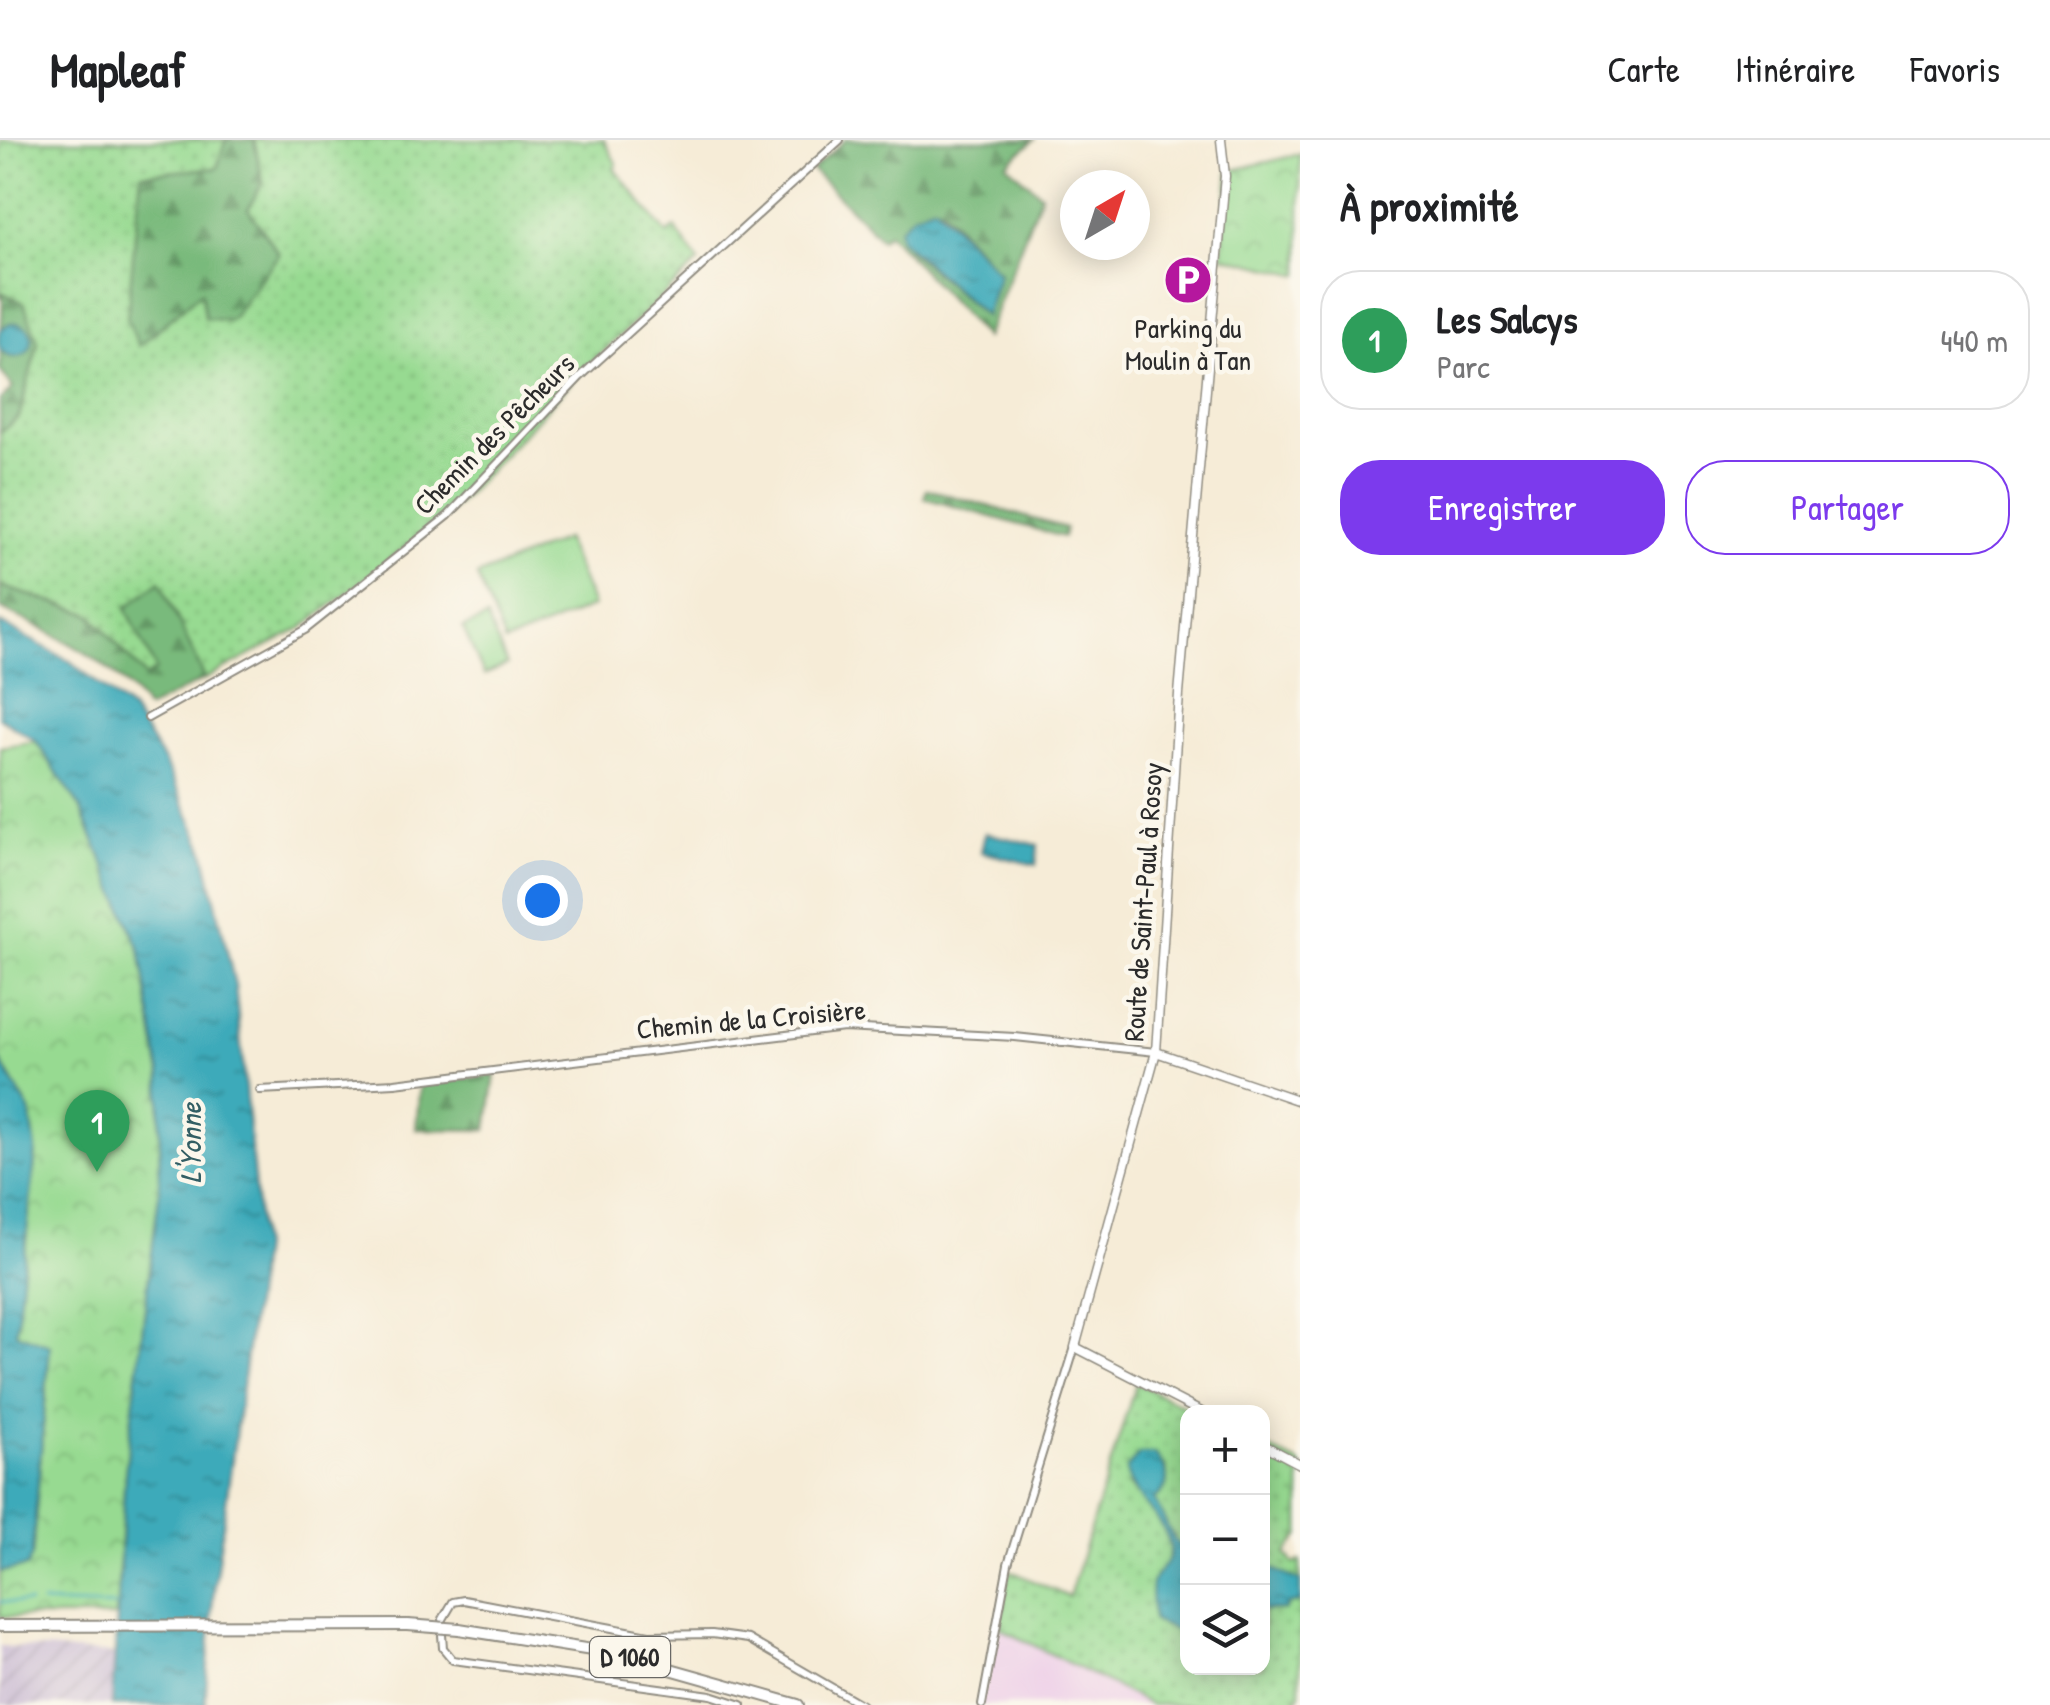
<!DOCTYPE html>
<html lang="fr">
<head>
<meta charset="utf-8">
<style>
	:root { --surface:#fff; --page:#f6f6f6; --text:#202124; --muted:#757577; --line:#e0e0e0; --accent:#7c3aed }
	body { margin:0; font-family:"Patrick Hand",sans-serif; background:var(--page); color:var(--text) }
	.controls { position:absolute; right:30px; bottom:30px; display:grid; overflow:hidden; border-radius:20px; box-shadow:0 5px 25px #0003 }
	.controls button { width:90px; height:90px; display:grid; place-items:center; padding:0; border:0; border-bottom:2px solid var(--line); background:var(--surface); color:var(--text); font:50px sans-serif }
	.compass { position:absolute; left:1060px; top:30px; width:90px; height:90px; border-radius:50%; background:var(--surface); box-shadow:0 5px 25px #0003; rotate:39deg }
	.you { position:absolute; left:542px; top:760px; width:35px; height:35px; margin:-25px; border:8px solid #fff; border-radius:50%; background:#1a73e8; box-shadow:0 0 0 15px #1a73e833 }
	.badge { display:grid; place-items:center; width:65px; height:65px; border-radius:50%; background:var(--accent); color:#fff; font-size:32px; font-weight:700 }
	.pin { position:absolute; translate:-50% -82px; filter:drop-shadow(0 2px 5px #0008) }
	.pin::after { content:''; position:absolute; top:52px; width:35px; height:30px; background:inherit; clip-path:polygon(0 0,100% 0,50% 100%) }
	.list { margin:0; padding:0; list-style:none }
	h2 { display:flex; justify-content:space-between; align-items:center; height:130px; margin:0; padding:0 40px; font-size:42px }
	h2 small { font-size:32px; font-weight:400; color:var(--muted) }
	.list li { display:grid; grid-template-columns:65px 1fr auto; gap:30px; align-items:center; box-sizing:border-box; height:140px; margin:0 20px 20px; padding:0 20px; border:2px solid var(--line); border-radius:40px }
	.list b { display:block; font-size:38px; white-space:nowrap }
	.list p { margin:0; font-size:32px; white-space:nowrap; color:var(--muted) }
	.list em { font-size:32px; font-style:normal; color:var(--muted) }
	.actions { display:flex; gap:20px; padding:30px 40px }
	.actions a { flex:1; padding:22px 0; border:2px solid var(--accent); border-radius:40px; text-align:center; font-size:35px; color:var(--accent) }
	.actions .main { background:var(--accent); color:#fff }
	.icon { flex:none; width:55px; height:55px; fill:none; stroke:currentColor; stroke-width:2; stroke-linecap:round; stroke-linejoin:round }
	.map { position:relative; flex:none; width:1300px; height:1565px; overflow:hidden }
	header { display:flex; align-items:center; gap:60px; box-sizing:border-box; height:140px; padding:0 50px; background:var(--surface); border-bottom:2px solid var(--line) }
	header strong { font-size:48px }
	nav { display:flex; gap:55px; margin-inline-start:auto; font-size:35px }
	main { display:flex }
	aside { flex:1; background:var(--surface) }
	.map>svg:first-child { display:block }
	.built { fill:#eed0e8 }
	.industrial { fill:url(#industrial-furrows) }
	.grass { fill:url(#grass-dots); stroke:#61825e; stroke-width:2.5 }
	.forest { fill:url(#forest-firs); stroke:#527253; stroke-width:2.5; fill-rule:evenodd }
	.park { fill:url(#park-crowns); stroke:#61825e; stroke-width:2.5 }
	.pitch { fill:#97da91; stroke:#61825e; stroke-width:2.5 }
	.water { fill:url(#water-ripples); stroke:#346a72; stroke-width:2.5 }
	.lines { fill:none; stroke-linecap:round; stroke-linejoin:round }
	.stream { stroke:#3caaba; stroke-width:2.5 }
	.minor-casing { stroke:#908c81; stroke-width:10 }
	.tertiary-casing { stroke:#908c81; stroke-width:11 }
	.primary-casing { stroke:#908c81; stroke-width:14 }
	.minor { stroke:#fff; stroke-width:6 }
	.tertiary { stroke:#fff; stroke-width:8 }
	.primary { stroke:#fff; stroke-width:10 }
	.primary-bridge-casing { stroke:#908c81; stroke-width:14; stroke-linecap:butt }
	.primary-bridge { stroke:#fff; stroke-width:10 }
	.labels { text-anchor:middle; stroke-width:9; stroke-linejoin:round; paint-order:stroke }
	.shield { fill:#fbf7ec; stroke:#696865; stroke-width:2.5 }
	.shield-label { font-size:25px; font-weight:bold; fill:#2b2b2b }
	.poi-label { font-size:28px; fill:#2b2b2b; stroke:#fbf7ec }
	.street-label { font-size:28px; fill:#2b2b2b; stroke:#fbf7ec }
	.water-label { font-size:30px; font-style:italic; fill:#325e64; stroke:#fbf7ec }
</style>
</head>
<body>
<header>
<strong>Mapleaf</strong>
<nav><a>Carte</a><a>Itinéraire</a><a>Favoris</a></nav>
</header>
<main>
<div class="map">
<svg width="1300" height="1565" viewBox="0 0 1300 1565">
	<defs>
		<pattern id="industrial-furrows" width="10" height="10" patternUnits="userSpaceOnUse" patternTransform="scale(2.5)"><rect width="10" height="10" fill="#ccbed4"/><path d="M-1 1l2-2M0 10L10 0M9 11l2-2" fill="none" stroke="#afa3b6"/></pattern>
		<pattern id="grass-dots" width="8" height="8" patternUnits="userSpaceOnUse" patternTransform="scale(2.5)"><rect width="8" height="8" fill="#97da91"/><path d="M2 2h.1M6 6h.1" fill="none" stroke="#82bb7d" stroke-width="1.8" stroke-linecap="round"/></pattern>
		<pattern id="forest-firs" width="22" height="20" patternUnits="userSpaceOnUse" patternTransform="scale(2.5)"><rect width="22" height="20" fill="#79ba7b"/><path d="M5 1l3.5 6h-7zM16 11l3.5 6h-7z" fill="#639765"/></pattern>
		<pattern id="park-crowns" width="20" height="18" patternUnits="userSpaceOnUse" patternTransform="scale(2.5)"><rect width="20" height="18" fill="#97da91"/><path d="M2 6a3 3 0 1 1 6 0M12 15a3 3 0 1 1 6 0" fill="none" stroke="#82bb7d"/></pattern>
		<pattern id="water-ripples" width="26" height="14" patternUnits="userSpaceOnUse" patternTransform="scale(2.5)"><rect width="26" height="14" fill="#3caaba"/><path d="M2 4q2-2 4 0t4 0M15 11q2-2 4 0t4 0" fill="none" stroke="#338b97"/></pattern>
	</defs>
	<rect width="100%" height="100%" fill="#fbf7ec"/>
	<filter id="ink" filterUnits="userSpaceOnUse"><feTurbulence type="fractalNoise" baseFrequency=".01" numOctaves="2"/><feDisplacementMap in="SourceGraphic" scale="20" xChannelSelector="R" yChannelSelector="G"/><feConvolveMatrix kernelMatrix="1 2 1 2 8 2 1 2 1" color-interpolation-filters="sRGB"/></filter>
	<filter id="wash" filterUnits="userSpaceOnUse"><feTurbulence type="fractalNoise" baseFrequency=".0048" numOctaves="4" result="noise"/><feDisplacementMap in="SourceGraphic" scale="40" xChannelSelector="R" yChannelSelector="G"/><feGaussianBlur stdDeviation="2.25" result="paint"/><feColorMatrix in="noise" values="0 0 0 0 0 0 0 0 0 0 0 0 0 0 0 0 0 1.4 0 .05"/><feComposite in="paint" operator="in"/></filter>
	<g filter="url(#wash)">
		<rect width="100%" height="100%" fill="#f6ecd7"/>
		<path class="built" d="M1000,1488L1151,1565H981Z"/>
		<path class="industrial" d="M0,1506L115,1514L112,1565H0Z"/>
		<path class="grass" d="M0,0H226L217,28L248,69L262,42L254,0H604L617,25L614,28L667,94L675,88L699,122L578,235L451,371L304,487L205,539L160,441L157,531L146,537L90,474L0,446V292L19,277L38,202L3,153L0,159Z
			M1136,1243L1196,1272H1188L1187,1411L1175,1401L1153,1359C1167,1351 1168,1339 1166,1325L1129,1346C1145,1360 1175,1391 1170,1415C1168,1425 1158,1435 1152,1442L1187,1495L1188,1528H1262L1263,1471L1285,1470L1288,1464L1300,1462V1554L1294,1565H1151L1000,1488L1009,1430L1069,1457Z
			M1262,1305L1300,1324V1395L1286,1414L1294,1424L1300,1421V1441L1265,1433L1263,1445Z"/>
		<path class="forest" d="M226,0H254L263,42L248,69L279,114L230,181L205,178L201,152L139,206L127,179L141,34L217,28Z
			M845,0H1034L1007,24L1041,54L985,198L888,93L881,99L812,30ZM941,67L999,133L985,176L908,109Z
			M3,153L24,163L38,202L19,277L0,292V260L13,248L0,230Z
			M927,349L1065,388L1063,397L924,358Z
			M160,441L205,539L147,569C111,519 54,494 0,468V446L90,474L146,537L156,530L126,468Z
			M495,935L487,990L416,989L420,944Z"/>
		<path class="park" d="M1300,14V135L1222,116L1229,31Z
			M36,601L80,667L140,809L161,935L159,1054L125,1334L116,1477H0V1432L32,1415L50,1205L15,1193L36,1010L30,971L0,920V607Z"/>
		<path class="pitch" d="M565,399L593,466L505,503L477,436Z
			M487,478L507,525L484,535L463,488Z"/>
		<path class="water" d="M935,65L999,133L985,176L900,99L899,89L913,74Z
			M-2 200a17 17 0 1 1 34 0a17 17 0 1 1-34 0Z
			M0,483L70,521L131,570L165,623L203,706L235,845L261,1108L213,1458L205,1565H112L125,1334L159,1054L161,935L140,809L80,667L36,601L0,578Z
			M985,693L1038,705L1036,725L981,712Z
			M0,920L30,971L36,1010L16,1193L50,1205L32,1415L27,1427L0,1432Z
			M1139,1314H1155C1169,1328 1173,1347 1154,1359L1175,1401L1187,1411V1495L1153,1481C1153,1470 1149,1451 1153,1441C1159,1427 1173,1422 1170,1406C1164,1375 1131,1359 1126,1330Z
			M1273,1429L1300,1441V1462L1288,1464L1285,1470L1263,1471L1265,1432Z"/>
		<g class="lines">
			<path class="stream" d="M0,1462L29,1463
				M41,1463L117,1466"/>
		</g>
	</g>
	<g filter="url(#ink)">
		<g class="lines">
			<g class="minor-casing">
				<path id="minor" d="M148,578L305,490L448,376L580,237L840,0
					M260,950L395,943L844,888L1015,897L1156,912
					M443,1479L453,1462L464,1460L649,1495L712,1494L748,1499L862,1565
					M442,1495L443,1508L453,1520L711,1555L742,1565
					M982,1565L1008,1424L1075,1207"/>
			</g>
			<g class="tertiary-casing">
				<path id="tertiary" d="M1156,912L1300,961
					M1201,1272L1075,1207L1156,912L1179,554L1225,36L1221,0
					M1262,1304L1300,1324"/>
			</g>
			<g class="primary-casing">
				<path id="primary" d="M0,1486L408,1485
					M459,1489L617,1514L798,1565"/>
			</g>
			<use href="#minor" class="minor"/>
			<use href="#tertiary" class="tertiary"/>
			<use href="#primary" class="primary"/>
			<g class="primary-bridge-casing">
				<path id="primary-bridge" d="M408,1485L459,1489"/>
			</g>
			<use href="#primary-bridge" class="primary-bridge"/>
		</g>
	</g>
	<defs>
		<g id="parking-disc" transform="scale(2.5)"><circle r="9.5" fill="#b5179e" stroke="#fbf7ec"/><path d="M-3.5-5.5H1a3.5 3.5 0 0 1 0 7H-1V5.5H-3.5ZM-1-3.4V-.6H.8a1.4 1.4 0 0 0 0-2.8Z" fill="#fff"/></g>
	</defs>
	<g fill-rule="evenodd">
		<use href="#parking-disc" x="1188" y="140"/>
	</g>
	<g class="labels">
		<rect class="shield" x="590" y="1497" width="80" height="40" rx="8"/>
		<g class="shield-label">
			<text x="630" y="1526">D 1060</text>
		</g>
		<g class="poi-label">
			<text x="1188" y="198">Parking du<tspan x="1188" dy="32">Moulin à Tan</tspan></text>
		</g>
		<g class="street-label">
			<text transform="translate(494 294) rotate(-45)" y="10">Chemin des Pêcheurs</text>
			<text transform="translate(1143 762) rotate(-86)" y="10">Route de Saint-Paul à Rosoy</text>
			<text transform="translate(751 879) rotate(-5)" y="10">Chemin de la Croisière</text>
		</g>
		<g class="water-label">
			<text transform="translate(191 1003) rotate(-90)" y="10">L'Yonne</text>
		</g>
	</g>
</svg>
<div class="controls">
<button>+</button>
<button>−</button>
<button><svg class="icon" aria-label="layers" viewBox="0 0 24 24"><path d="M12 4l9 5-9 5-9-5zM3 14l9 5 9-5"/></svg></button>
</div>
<svg class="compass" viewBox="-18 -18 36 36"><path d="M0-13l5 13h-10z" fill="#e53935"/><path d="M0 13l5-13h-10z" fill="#757577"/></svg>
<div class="you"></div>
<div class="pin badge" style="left:97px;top:1032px;background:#2e9e5b">1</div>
</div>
<aside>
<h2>À proximité<small></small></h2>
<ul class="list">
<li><span class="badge" style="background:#2e9e5b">1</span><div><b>Les Salcys</b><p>Parc</p></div><em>440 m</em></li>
</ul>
<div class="actions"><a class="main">Enregistrer</a><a>Partager</a></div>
</aside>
</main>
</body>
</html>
